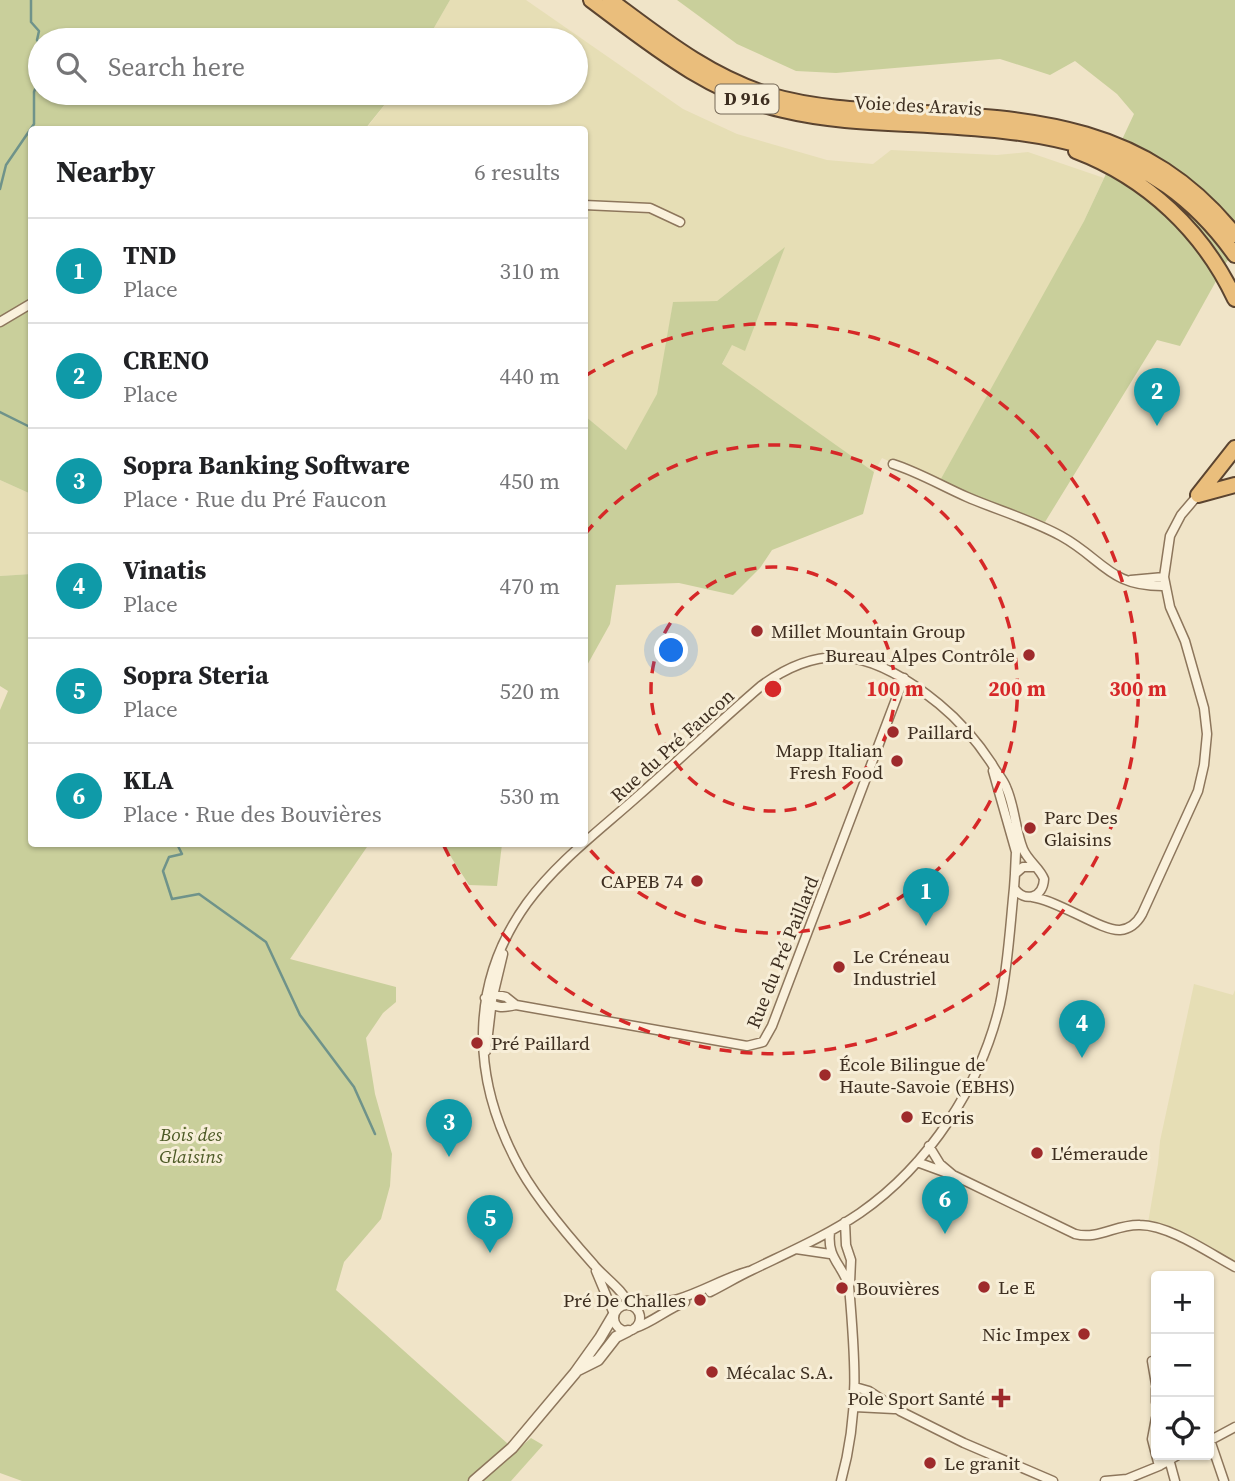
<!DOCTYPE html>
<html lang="en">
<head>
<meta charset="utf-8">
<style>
	:root { --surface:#fff; --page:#f6f6f6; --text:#202124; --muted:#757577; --line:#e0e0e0; --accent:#9e2a2b }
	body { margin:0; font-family:"Source Serif 4",serif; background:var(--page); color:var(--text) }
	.controls { position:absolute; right:21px; bottom:21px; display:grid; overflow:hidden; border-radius:7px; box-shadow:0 2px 5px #0004 }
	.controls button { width:63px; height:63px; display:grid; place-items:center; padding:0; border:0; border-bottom:2px solid var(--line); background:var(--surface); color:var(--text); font:35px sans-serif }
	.you { position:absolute; left:672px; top:651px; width:24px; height:24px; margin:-18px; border:5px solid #fff; border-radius:50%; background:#1a73e8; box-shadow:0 0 0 10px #1a73e833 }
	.badge { display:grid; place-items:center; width:46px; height:46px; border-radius:50%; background:var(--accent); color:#fff; font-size:23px; font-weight:700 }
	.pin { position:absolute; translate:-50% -58px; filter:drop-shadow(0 2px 4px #0008) }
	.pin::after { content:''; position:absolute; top:37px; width:24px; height:21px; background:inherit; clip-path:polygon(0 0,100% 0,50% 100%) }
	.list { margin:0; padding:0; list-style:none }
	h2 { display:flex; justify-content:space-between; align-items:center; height:91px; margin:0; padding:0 28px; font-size:30px }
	h2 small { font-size:23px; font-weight:400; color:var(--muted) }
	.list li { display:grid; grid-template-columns:46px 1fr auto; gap:21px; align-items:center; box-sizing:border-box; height:105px; padding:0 28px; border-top:2px solid var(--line) }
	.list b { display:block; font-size:26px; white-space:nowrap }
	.list p { margin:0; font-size:23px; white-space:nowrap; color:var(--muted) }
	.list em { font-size:23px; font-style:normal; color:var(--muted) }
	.icon { flex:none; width:38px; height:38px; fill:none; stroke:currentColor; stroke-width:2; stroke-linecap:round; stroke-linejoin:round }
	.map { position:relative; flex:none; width:1235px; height:1481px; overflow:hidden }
	.search { position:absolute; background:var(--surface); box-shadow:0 2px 5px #0004; left:28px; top:28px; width:560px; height:77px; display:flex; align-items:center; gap:18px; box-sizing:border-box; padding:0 24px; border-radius:38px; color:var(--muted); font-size:26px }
	.panel { position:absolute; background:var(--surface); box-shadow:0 2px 5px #0004; left:28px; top:126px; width:560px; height:721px; border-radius:7px }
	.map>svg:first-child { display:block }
	.farmland { fill:#e6deb5 }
	.green { fill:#c9cf9b }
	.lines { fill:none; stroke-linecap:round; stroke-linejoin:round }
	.stream { stroke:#6f938a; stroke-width:2.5 }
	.minor-casing { stroke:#8d765c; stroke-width:11 }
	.tertiary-casing { stroke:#8d765c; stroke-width:13 }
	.trunk-casing { stroke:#5b4430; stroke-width:18 }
	.minor { stroke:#faf1dc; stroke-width:8 }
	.tertiary { stroke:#faf1dc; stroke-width:10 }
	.trunk { stroke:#eabe7c; stroke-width:14 }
	.ring { fill:none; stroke:#d62828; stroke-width:3.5; stroke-dasharray:12 9 }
	.poi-dot { fill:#9e2a2b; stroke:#f7eed8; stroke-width:2.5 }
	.labels { text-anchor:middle; stroke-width:6; stroke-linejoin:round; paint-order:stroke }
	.shield { fill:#f7eed8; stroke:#756857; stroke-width:2 }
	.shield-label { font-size:18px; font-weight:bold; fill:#3d2e20 }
	.street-label { font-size:19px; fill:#3d2e20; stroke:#f7eed8 }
	.poi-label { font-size:19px; fill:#3d2e20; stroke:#f7eed8; text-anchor:start }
	.park-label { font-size:19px; font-style:italic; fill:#4d5a26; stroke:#f7eed8 }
	.centre { fill:#d62828; stroke:#f7eed8; stroke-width:3.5 }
	.ring-label { font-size:21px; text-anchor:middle; font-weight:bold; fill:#d62828; stroke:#f7eed8; stroke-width:6; stroke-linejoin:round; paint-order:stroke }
</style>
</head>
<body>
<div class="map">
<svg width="1235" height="1481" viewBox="0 0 1235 1481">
	<rect width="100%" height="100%" fill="#f0e4c8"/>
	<path class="farmland" d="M450,0H526L683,109L737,134L827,160L873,164L891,150L997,155L1028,152L1104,178L1084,221L1026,328L938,484L882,458L874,472L722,365L732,344L745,350L784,248L717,301L673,303L658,394L626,450L585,416L584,130H365L394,93H576V40H427Z
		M0,480L31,494V574L0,576Z
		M1194,984L1233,995L1235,990V1265L1155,1222L1148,1223L1158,1164L1160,1141Z"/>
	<path class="green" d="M0,0H450L427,40H40V93H394L365,129L32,130L31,494L0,480Z
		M677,0H1235V247L1180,346L1157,340L1045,522L938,484L1084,221L1134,114L1117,94L1075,61L1050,75L1000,59L836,73L796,71L737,44Z
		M785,247L745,351L732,345L722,364L874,472L863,514L772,550L760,568L733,595L679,583L616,585L610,624L585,669V416L626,450L657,394L673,302L717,301Z
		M31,574L32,844H369L290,959L396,987V1002L383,1013L366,1038L375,1094L392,1154L390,1186L381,1219L344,1262L336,1290L516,1451L531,1438L543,1445L511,1481H22L0,1473V710L8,691L0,686V576Z
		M428,844H502L497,886L469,885L444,846Z"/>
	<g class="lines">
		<path class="stream" d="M31,0V22L39,31L37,40L40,44
			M0,189L6,165L34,124V92L40,76
			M0,412L32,428
			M177,844L182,854L169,857L163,871L172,899L199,894L266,942L300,1015L354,1087L375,1134"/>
		<g class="minor-casing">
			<path id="minor" d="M584,205L650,208L680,222
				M0,322L32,303
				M893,464C918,472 942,486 967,497C997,510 1032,520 1061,536C1103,559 1109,587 1165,586
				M1131,580L1164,577
				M993,771L1016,852L1015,873
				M1032,897C1060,901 1101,931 1120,930C1130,929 1137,923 1142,914L1198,791L1204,765L1207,734L1204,708L1185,641L1170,607L1164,577L1170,536L1181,515L1198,495
				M516,1005L506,997L493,994L485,998C495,1009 503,1008 516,1005L747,1046L763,1042L772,1026L904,678
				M486,1051L492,1000L503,954
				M929,1146L940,1164L953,1175L1075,1234C1099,1240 1116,1224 1140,1225C1169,1225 1209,1253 1235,1267
				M917,1162L947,1173
				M845,1222L846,1245L851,1260L850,1283
				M830,1232C827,1258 841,1263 849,1286C855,1355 860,1413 841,1481
				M796,1249L830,1254
				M596,1271L614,1314
				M749,1271C724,1278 702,1292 678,1299C662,1304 644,1297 629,1304C622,1289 605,1278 594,1265C569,1237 531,1192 515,1159C471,1074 470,982 527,903C557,862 600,830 638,796C679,760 719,722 761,686C828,636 880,656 939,704C961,722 977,741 992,764C996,772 1003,779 1006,787C1015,807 1015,829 1023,849C1028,861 1040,868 1044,879C1043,898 1025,903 1014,888L1015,874L1023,867H1034
				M710,1292C724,1285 737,1277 752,1270C789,1252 826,1236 860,1213C929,1165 981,1085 1000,1004C1008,966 1010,927 1014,888
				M614 1318a13 13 0 1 1 26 0a13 13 0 1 1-26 0Z
				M635,1328C653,1322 667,1309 685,1302
				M1156,1361H1152L1156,1384
				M855,1387L869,1391L900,1411L964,1443L1053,1481
				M1156,1389V1402
				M855,1407L894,1409
				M1156,1418L1152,1439L1159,1466
				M1210,1440L1224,1481
				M1209,1441L1235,1427
				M1169,1459L1175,1481
				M1105,1481L1127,1479L1159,1466L1178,1455"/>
		</g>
		<g class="tertiary-casing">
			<path id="tertiary" d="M578,1370L598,1360L616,1337L628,1331
				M474,1481L512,1448L575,1373L600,1338L613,1316"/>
		</g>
		<g class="trunk-casing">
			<path id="trunk" d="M591,0C650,44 709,93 783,110C824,120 867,122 909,124C1040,131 1152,138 1235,255
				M610,0C660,37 708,76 769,95C813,108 859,110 905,112C1035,118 1147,125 1235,235
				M1076,151C1147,178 1203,231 1235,299
				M1198,495L1235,448
				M1198,495L1235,485"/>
		</g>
		<use href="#minor" class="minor"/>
		<use href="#tertiary" class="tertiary"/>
		<use href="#trunk" class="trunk"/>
	</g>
	<g class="ring">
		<circle cx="773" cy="689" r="122"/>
		<path d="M585 534A244 244 0 1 1 585 844"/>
		<path d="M585 376A365 365 0 1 1 444 846"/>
	</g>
	<g class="poi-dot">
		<circle cx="757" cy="631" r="7"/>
		<circle cx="1029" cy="655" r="7"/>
		<circle cx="893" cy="732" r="7"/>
		<circle cx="897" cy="761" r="7"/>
		<circle cx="1030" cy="828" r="7"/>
		<circle cx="697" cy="881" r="7"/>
		<circle cx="839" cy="967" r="7"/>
		<circle cx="477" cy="1043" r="7"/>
		<circle cx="825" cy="1075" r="7"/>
		<circle cx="907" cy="1117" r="7"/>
		<circle cx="1037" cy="1153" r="7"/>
		<circle cx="984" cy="1287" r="7"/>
		<circle cx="842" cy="1288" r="7"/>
		<circle cx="700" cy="1300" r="7"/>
		<circle cx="1084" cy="1334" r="7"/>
		<circle cx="712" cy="1372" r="7"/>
		<path d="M997.5 1387.5h7v7h7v7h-7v7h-7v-7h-7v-7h7z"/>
		<circle cx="930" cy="1463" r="7"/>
	</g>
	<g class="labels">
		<rect class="shield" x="715.5" y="84.5" width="63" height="29" rx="5"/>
		<g class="shield-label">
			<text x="747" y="105">D 916</text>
		</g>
		<g class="street-label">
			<text transform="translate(918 105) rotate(3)" y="7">Voie des Aravis</text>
			<text transform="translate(672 745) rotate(-42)" y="7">Rue du Pré Faucon</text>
			<text transform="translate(782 952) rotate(-68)" y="7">Rue du Pré Paillard</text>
		</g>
		<g class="poi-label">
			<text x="771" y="638">Millet Mountain Group</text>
			<text x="1015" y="662" text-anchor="end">Bureau Alpes Contrôle</text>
			<text x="907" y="739">Paillard</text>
			<text x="883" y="757" text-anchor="end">Mapp Italian<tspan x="883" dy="22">Fresh Food</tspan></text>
			<text x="1044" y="824">Parc Des<tspan x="1044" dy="22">Glaisins</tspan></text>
			<text x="683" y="888" text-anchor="end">CAPEB 74</text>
			<text x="853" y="963">Le Créneau<tspan x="853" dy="22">Industriel</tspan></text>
			<text x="491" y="1050">Pré Paillard</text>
			<text x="839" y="1071">École Bilingue de<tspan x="839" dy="22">Haute-Savoie (EBHS)</tspan></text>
			<text x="921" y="1124">Ecoris</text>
			<text x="1051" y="1160">L'émeraude</text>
			<text x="998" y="1294">Le E</text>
			<text x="856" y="1295">Bouvières</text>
			<text x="686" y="1307" text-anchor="end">Pré De Challes</text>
			<text x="1070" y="1341" text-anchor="end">Nic Impex</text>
			<text x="726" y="1379">Mécalac S.A.</text>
			<text x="985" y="1405" text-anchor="end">Pole Sport Santé</text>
			<text x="944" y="1470">Le granit</text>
		</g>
		<g class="park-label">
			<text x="191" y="1141">Bois des<tspan x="191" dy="22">Glaisins</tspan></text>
		</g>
	</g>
	<circle cx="773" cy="689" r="10" class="centre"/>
	<g class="ring-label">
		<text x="895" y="696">100 m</text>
		<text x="1017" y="696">200 m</text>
		<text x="1138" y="696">300 m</text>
	</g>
</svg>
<div class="controls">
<button>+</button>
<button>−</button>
<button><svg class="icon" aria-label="locate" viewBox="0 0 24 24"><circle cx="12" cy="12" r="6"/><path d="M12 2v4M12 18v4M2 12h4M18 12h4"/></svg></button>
</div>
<div class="you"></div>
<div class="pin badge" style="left:926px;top:926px;background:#0f9aa8">1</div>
<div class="pin badge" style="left:1157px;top:426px;background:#0f9aa8">2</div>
<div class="pin badge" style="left:449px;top:1157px;background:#0f9aa8">3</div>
<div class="pin badge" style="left:1082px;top:1058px;background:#0f9aa8">4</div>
<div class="pin badge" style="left:490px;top:1253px;background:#0f9aa8">5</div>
<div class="pin badge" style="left:945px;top:1234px;background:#0f9aa8">6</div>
<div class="search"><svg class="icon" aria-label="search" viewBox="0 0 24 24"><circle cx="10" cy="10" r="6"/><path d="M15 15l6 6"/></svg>Search here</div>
<section class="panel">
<h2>Nearby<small>6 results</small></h2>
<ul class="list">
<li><span class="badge" style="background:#0f9aa8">1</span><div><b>TND</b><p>Place</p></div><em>310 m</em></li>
<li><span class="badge" style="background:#0f9aa8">2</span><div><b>CRENO</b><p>Place</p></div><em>440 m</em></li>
<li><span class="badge" style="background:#0f9aa8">3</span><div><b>Sopra Banking Software</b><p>Place · Rue du Pré Faucon</p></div><em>450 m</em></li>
<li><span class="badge" style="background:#0f9aa8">4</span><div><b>Vinatis</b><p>Place</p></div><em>470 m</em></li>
<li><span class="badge" style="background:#0f9aa8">5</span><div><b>Sopra Steria</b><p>Place</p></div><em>520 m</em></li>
<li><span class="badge" style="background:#0f9aa8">6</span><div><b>KLA</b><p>Place · Rue des Bouvières</p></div><em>530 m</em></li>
</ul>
</section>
</div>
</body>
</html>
